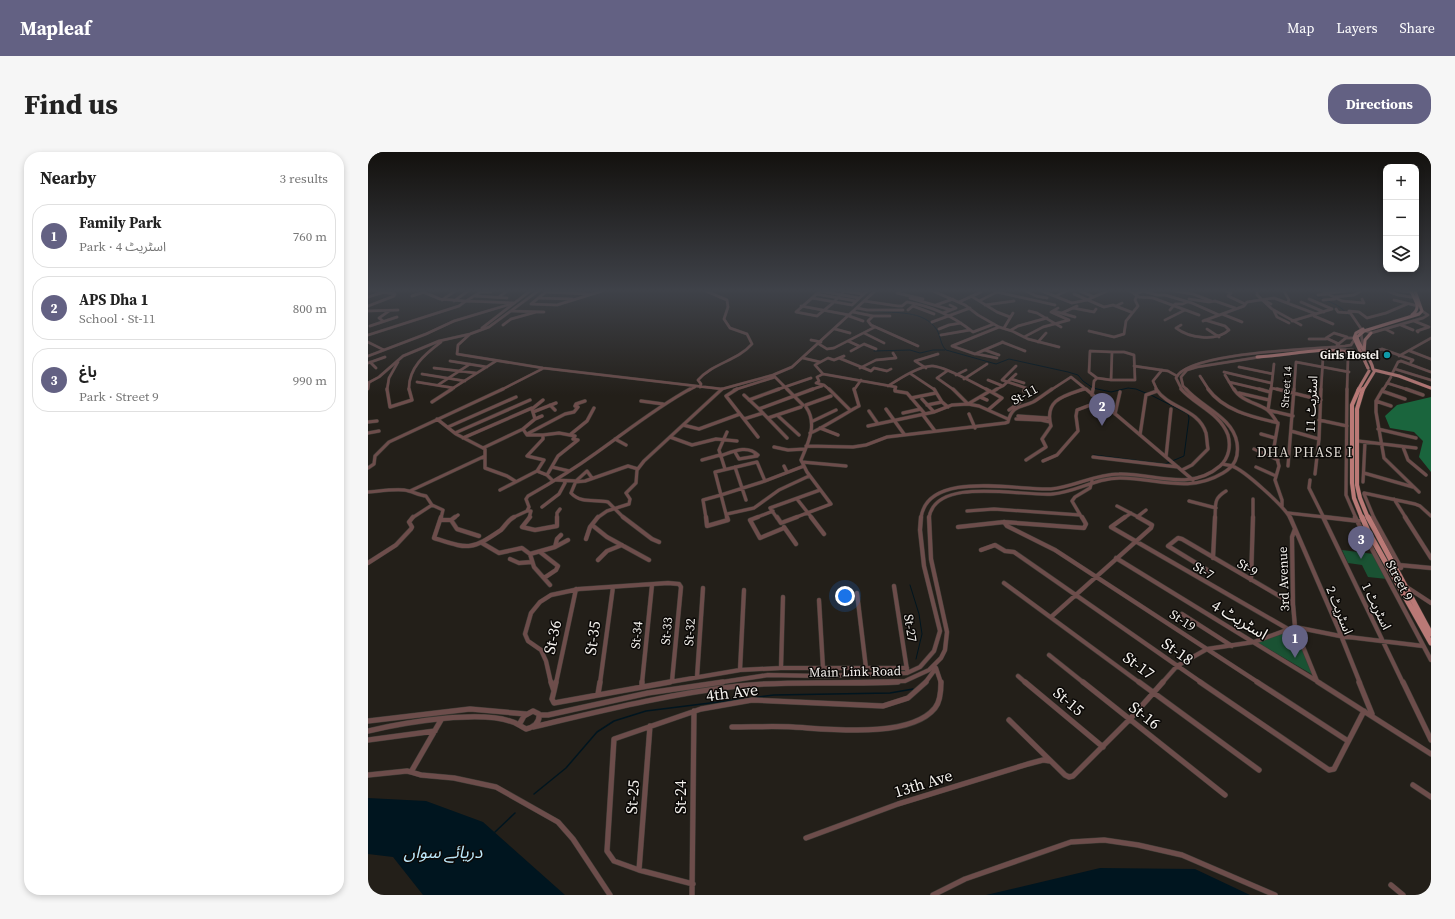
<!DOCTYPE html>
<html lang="en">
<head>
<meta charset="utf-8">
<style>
	:root { --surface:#fff; --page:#f6f6f6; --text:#222; --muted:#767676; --line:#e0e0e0; --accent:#636183 }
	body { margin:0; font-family:"Source Serif 4","Noto Sans Arabic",serif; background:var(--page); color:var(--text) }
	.controls { position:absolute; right:12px; top:12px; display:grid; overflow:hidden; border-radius:8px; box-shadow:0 2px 6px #0003 }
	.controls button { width:36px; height:36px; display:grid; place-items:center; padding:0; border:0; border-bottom:1px solid var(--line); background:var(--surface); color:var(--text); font:20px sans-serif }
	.you { position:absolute; left:477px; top:444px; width:14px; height:14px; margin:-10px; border:3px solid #fff; border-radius:50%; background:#1a73e8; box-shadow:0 0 0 6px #1a73e833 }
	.badge { display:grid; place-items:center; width:26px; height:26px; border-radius:50%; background:var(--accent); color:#fff; font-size:13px; font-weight:700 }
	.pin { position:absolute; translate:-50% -33px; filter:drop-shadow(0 1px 2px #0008) }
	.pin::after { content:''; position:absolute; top:21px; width:14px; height:12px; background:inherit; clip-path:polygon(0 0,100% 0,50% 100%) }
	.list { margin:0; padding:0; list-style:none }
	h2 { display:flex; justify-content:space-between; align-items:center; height:52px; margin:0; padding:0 16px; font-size:17px }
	h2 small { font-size:13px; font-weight:400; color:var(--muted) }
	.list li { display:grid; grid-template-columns:26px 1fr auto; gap:12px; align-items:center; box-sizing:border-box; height:64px; margin:0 8px 8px; padding:0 8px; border:1px solid var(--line); border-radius:16px }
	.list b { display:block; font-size:15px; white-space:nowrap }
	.list p { margin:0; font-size:13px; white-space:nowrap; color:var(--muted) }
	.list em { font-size:13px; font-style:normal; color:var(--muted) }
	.icon { flex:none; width:22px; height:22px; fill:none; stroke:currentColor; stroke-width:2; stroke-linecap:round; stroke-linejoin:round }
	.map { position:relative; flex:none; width:1063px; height:743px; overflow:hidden; border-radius:16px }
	header { display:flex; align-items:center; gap:24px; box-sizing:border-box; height:56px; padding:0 20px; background:var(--accent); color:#fff }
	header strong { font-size:19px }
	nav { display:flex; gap:22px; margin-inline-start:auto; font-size:14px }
	.intro { display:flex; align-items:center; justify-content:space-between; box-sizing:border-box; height:96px; padding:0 24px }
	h1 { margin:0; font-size:28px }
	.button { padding:10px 18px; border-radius:16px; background:var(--accent); color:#fff; font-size:14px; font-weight:700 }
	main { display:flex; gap:24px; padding:0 24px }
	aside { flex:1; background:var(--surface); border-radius:16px; box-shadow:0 2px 6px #0003 }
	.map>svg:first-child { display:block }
	.green { fill:#1a5233 }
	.forest { fill:#1a653d }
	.water { fill:#00151f }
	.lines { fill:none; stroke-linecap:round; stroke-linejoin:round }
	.stream-far1 { stroke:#00151f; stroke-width:1 }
	.stream { stroke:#00151f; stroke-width:1.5 }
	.minor-far3-casing { stroke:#403d37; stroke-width:3 }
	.minor-far2-casing { stroke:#403d37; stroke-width:4 }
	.minor-far1-casing { stroke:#403d37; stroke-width:5 }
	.minor-casing { stroke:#403d37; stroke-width:6 }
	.major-far2-casing { stroke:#403d37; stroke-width:3.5 }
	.major-far1-casing { stroke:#403d37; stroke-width:5 }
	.major-casing { stroke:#403d37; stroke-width:6 }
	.minor-far3 { stroke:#6d4d4b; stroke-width:2.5 }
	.minor-far2 { stroke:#6d4d4b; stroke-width:3 }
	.minor-far1 { stroke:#6d4d4b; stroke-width:4 }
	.minor { stroke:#6d4d4b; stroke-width:5 }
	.major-far2 { stroke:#ba7976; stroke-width:3 }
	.major-far1 { stroke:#ba7976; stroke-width:4 }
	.major { stroke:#ba7976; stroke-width:5 }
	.culture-dot { fill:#0f9aa8; stroke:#0b0907; stroke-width:1.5 }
	.labels { text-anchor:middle; stroke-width:3; stroke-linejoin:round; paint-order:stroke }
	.far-poi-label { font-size:11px; font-weight:bold; fill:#f5f2ee; stroke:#0b0907; text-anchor:end }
	.far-street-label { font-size:11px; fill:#f5f2ee; stroke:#0b0907 }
	.street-label { font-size:13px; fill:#f5f2ee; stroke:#0b0907 }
	.neighbourhood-label { font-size:14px; letter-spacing:1px; fill:#ded8d1; stroke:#0b0907 }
	.near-street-label { font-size:16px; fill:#f5f2ee; stroke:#0b0907 }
	.near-water-label { font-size:17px; font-style:italic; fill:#bee9fb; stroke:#0b0907 }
</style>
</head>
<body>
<header>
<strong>Mapleaf</strong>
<nav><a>Map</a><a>Layers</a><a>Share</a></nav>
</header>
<div class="intro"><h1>Find us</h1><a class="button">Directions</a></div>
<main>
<aside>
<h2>Nearby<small>3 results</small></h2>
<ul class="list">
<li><span class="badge">1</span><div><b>Family Park</b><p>Park · اسٹریٹ 4</p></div><em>760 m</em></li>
<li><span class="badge">2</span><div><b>APS Dha 1</b><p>School · St-11</p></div><em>800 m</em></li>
<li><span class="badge">3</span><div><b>باغ</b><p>Park · Street 9</p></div><em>990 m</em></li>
</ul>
</aside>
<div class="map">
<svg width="1063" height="743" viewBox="0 0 1063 743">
	<rect width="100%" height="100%" fill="#231f19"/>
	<path class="green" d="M974,398L1006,402L1019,427L1000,425L994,413L980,411Z
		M927,476L945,523L887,489Z"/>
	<path class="forest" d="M1063,245V320L1051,305L1055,289L1046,280L1022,276L1017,264L1029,253Z"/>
	<path class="water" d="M0,646L58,649L115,670L197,743H55L25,705L0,702Z
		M732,716L827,717L882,743H618Z"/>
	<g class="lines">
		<path class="stream-far1" d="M940,139C953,149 970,149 980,163
			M507,159C528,162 555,157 569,178C573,185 572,192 578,198L628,212L641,207L700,220L710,223L715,229L725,236L743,240L760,236L768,237L780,242
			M506,199L542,198L552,201L565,198H577
			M726,303L797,312L816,304L821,266L820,262L783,243
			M542,433L551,462L554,482L548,507"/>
		<path class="stream" d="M166,642L198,616L229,580L246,569L278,559L406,543L522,541L545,537
			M127,680L147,661"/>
		<g class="minor-far3-casing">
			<path id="minor-far3" d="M452,139L428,160L449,164L465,151L476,139
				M452,139L491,146
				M475,139L495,142
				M532,139L529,141L555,147
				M565,139L597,153L610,163L631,175L644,179L660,187L691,195
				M658,139L668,144L679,146
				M674,139L704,151L719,148L739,139
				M712,139L726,145
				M762,139L771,145L785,146L831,163
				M807,139L825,142L843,149
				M858,139L863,141L860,144L877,152
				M889,139V143L904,157L933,173
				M916,139L921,148L919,151
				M954,139L974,149L996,151L994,147
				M1020,139L1030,143L1049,146
				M1033,139L1044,140
				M55,140L72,147L97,149
				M112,140H123
				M179,140L221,142
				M629,140L687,153
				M959,141L979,139
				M448,142L488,149
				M706,142L736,155L745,153L763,160
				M767,142L775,139L789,143H797L824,151L851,163
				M950,143L959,142
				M44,144L56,140
				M107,144L139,146
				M603,144L629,160L642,165
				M688,144L698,139
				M0,145L16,140
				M131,145L139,139
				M967,145L986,143L993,139
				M171,146L204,147
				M444,146L484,153L499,139
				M542,146L583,158
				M821,147L841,150L847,149L867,156
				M74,148L87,139
				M896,148L903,152
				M955,148L967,147
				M1026,148L1050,154
				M86,149L100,139
				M496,149L530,154H534L539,150C564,154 585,164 605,180L626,172
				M611,149L629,140
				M591,150L613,140
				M933,150L956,160
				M163,152L189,153L234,139
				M163,152L179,139
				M568,153L585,147
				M617,153L646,149
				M0,154L26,144L27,142L9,139
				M433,154L481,163
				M545,154L566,162
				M748,154L754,151
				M489,156L499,158H535
				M705,156L726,160L728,157
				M968,157L970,160L982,161
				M540,158L546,153
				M802,158L807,152H815L819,150
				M0,159L30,158
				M144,159L176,160
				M661,159L669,161L693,175
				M686,159L707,165
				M906,159L909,165L921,171
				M981,159L991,160L999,166L1018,161L1039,152
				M981,159L994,178
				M485,160L505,164H522
				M575,161L588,156L582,153
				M694,161L709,154
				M854,162L874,170
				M481,164L495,169
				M505,164L500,169L503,173L550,194
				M946,164L965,172
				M797,168L817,158
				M15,169L11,166L21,159
				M835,169L876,154L879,150L906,146L948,162
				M924,169L964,157L941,147
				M1046,169L1061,175L1049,179L1050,180
				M564,170L602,156
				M135,173L143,167L168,160
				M813,173L808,176C821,186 848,190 861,178L857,174L837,168
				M1033,173L1045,178
				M2,174L29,165
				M114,176L162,139
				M636,176L645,161
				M467,177L482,181
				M571,177L581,173L593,171
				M839,177L851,185
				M1017,177L1025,181
				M643,178L650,174L679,166
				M721,179L746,185L756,182L758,169L770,154L767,148L769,144
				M998,179L1003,181L1055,166L1060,163L1054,159
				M496,181L516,191
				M993,181L995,194
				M102,182L90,193L89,202L175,216L354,237L405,223L424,215L507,139
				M0,183L91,154L98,149
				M573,183L602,178
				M656,185L675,175L701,168L683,160L690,156
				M941,187H958
				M443,188L453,190
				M480,189L491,194
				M0,190L16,198
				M634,190L657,199
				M670,190L678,181
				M451,192L459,197L466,196L507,175
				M971,192L958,186L966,181L979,185
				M969,193L978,186H986
				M584,194L607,202L635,190
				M584,194L631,175
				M964,197L985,198
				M617,198L631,203
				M483,199L496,192L508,197
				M1008,199L1014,197L1045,208L1043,210
				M1042,199L1063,207
				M744,200H756L766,203L767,228H743Z
				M609,202L629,206
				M0,204L58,182L86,169L146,151L98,149L114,139
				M476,204L466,208L460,206L447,213L455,222L528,235L527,238
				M1031,204L1063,186
				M435,206L452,210
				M471,206L503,219L506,216L519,219L523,217
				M82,209L119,215
				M547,209L570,202
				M547,209L558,216
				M2,210L8,216
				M0,211L17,205
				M648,214L634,228L658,236L656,238
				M766,214L800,219L809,224
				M871,215L905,222
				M66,216L108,221
				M492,216L508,208L528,206L525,201
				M1027,217L1063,228
				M579,219L569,226L586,238
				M856,220L903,231
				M54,222L97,229
				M455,222L449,225L451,229L448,231L456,233L462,238
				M543,222L567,238
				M1024,222L1030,210L1033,209L1063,220
				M588,223L598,218
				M857,223L866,238
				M406,224L420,238
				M832,224L841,238
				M729,226L721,220L722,199L744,200
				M596,227L619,212
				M643,227L656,231
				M620,228L635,234
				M49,230L86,236
				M861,230L895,238
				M0,231L11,225L35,204L71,189L102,182L121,175L170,139
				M1019,231L1041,238
				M70,233L102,212
				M520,234C531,227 552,213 565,214C579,215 607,232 620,238
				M332,235L333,232L330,228C345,211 369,209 384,192L379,182L362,176L356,167L360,155L359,148L338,139
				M903,236L913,238
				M0,237L1,231
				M19,238L21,226L30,210
				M41,238C40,216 57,202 73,190
				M82,238L128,209
				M133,238L174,217
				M321,238L327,235
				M353,238L354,237
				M366,238L407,225
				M408,238L443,226
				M442,238L454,234
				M486,238L493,228
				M627,238L635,234L648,222
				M683,238L703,225L719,238
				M713,238L717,237
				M725,238L726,229L729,226L743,228
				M789,238L785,229L794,218
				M814,238L808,226C818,200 948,197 977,194L983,193L986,188
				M819,238L815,234L813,225L819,218L829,215L892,205
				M903,238L906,212
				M926,238L928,210L981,220
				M953,238L955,206
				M979,238L980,206H995
				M1015,238L1023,225"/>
		</g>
		<g class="minor-far2-casing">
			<path id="minor-far2" d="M19,237L22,255L44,248L41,237
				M369,237L358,244L390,285
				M419,237L435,253
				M461,237L482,258
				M527,237V239L539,241L557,262
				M566,237L574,250L580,255
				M585,237L600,252L611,254L640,267
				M618,237L634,246L620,258
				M718,237L825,328
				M788,237C801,257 830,256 838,281C839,286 839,292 840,297L824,313L814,318
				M840,237C856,259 885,265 910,271
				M866,237C872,248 888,251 898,257C903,260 907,267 910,272L906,295L911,314L907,328L914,348V355
				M891,237L902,240
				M903,237L900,258L925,264
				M909,237L953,248
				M979,237L978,343L988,366
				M1015,237L1008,249V260L1016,306L1051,340
				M1038,237L1055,243
				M656,239L657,237
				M1014,239L1037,247
				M624,240L629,237
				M871,241L901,248
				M376,243L391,257L445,237
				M724,243L725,237
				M612,245L619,248
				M543,246L568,241
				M554,247L566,260
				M381,248L411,237
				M273,249L295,252
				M1008,249L1023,254
				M64,250L84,237
				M182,253L187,258
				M438,253L463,244
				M559,253L574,250
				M391,257L419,286
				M518,257L536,282
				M641,258L652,250
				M501,259L510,272
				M165,260L188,251
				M535,261L553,257
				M601,262L607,276
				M747,262L752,240
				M409,263L431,283
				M555,263L567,279
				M174,264L167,267L155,277L159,283H175V287L159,304L176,308L169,319L179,323L185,329
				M650,264L680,266
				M400,266L433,255
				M69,267L88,282L117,297V316L139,324L147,329
				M167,267L164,257L175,248
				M376,267L395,261
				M648,267L673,268L682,270
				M951,268L979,274
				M445,269L468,258
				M0,270L9,269
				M315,273L331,277L372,262
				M500,274L566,260L584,253L600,252L622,239
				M80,275L148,245
				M452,276L470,283
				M1010,277L1048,286
				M923,279L951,287
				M0,281L11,279
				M87,281L162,248
				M442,281C446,281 483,258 491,254L486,237
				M159,282L197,262L206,260L210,255L207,254L208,252L217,249
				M203,282L219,269L226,256
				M893,282L907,286
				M175,283L191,281L207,284L205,287L210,288L190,304L179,323
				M772,283L778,243L789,239
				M302,285L324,293L348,287L369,289
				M95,286L164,256
				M247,287L258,293
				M990,289L1048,296
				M438,294L485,295L498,293L519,285L637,271L640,270C644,253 652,256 665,250C672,246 678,241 684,237
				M406,295L420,298L437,297
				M1035,295L1040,308L1058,323
				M115,296L155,277
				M886,297L910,308
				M367,300L371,307L389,304
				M352,304C364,300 379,292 390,303H387
				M725,305L810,315
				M798,305L803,257
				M334,308L352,303
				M658,308L678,295L674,287L683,274C676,248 695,244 716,237
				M675,309L689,303L710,279L708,264L709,258L733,249
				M434,310L478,314
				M855,312C858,313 862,313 864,314C876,318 917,355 922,366
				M416,314L419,320
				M920,314L926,237
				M184,315L201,319
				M367,315L378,348
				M888,315L908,324
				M0,316L6,312L7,304L21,290L135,237
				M357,317L351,298L359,280
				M996,321L1045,335
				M947,322L951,287L953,237
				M188,328L208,329L203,341C213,352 227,347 240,350L256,366
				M942,328L941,336L956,366
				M208,329L219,319L224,326
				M397,329L436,314
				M207,330L217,329L260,314L270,317
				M995,330L997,290
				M132,338L169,319
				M42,339L117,304
				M0,340C12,339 25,337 36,338C44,339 50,343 58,344L64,353L75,358L73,366
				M996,341L1047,352L1052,354L1063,364
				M996,342L1006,366
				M353,343L359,366
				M353,343L347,320L389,310L397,329
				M353,343L397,329
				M429,347L444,366
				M1026,347L1038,366
				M821,349L848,356
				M749,354L772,366
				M174,355L191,342L197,331L196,329
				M159,359H163L161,366
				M599,359L626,357L712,363
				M920,361L965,366
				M359,362L386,356L411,338L441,324
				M769,365L778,358
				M44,366L64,353
				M86,366L90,363
				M144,366L159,359L161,355L158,347L160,344C183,331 206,317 228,301C259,279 289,255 322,237
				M189,366V361L192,357
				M229,366L239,359L261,352L262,347L258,341L268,331L269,318L276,309L354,237
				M338,366L335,348L353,343
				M387,366L405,359
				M409,366L402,356L452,338
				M426,366L463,352L439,320L433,308C440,291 450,272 438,255
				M553,366C559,317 651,339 683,337C706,335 727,322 751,322C786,321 822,340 852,314C861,306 863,294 860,283C852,261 827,253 813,237
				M561,366C567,323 656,345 685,342C708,340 728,326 752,326C789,326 820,342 855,321C867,314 871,305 869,291C865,265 833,255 818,237
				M714,366L704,349L707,345L722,336L724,329
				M756,366L763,361
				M847,366C848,352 845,347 858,339
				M885,366V347"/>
		</g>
		<g class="minor-far1-casing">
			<path id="minor-far1" d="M73,365L66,386C101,397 102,399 133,378C138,373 140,368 146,365
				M87,365L83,368L89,377L111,384
				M162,365L154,375L167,378L189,374V365
				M255,365L284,387L291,390
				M338,365L339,374L360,368L359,365
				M390,365L382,368L392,386L416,376
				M409,365L413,371L429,365
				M443,365L456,382
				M757,365L743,375L920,477
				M922,365L970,476L992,531
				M955,365L1035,531
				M956,365L991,369
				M987,365L1063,508
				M1005,365L1033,416
				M1037,365L1063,406
				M72,368H83
				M636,370L639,374L687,398L891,531
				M224,373L239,385L281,408
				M416,375L428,392
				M590,375L636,370L716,376L718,372L714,365
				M927,377L924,385L925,452L927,475L949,529
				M218,387L222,375L230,365
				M114,391L131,401L154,396L162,402L187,395L200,388
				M187,395L189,387L193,383
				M613,398L627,393L637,399L646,400L834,531
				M172,400L190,414L188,418L176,426
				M162,402L166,415L182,433
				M748,406L952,531
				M845,406L847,365
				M142,407L151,411L164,410
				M230,408L239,399L254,393
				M0,411L28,393L43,377L44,375L41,370L45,365
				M1031,413L1063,416
				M841,419L800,394L810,386L814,387L925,452
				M883,428L885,365
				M636,431L772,531
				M526,434L539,518
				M1037,434L1063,451
				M489,441L498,516
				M451,448L455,516
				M814,462L864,494
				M683,465L783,376L784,373L770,365
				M681,503L716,531
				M413,516L415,445
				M568,516L573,531
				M372,518L376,438
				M650,524L658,531
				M329,525L335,436
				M183,531L178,509L173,498L160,489L157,482L163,461L172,450L183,443L211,437L300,431L311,432L313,435L304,529
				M188,531L208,437
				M232,531L245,435
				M274,531L284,433
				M296,531L372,518L413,516H539
				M348,531L400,523L454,524L539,521L552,515L566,499L572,479L556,414L552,378L553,365
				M437,531L537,529L561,518L573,506L577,498L579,480L563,407L561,365
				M557,531L568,516L566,514
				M794,531L809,514L839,497L886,490L927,475L972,484L1055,494"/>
		</g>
		<g class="minor-casing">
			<path id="minor" d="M183,530L186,539L184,547L186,551L302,530
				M657,530L735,595
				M715,530L857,643
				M771,530L891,618
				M832,530L961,618L966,617L996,559
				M889,530L980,589
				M950,530L1063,602
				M991,530L1004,562
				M1035,530L1063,588
				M274,534V530
				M186,539L188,530
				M230,542L232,530
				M165,559L171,562C172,571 166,575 158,577L151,573L156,564Z
				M172,563H180L280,541L355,530
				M73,568L43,620L53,623L86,626L128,635L190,670L205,687L242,743
				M641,568L697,623L701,625L705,624L762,567L795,530
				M0,569L102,557L158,562
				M165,575C233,559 300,542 370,534C423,528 477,533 530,530
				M364,575C384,575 405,574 425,575C461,577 542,587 567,556C572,550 573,538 573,530
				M0,579C34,571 121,555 151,573
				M0,588L67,579
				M0,623L39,619L43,620
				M1045,633L1063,645
				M438,686L530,652L660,612L675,608L682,609
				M271,718L282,574
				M325,732L271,718L246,709L239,699L246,587L333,557L384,548L515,554L540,546L558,530
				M1023,733L1035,743
				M324,743L326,559
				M565,743L597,727L703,690L736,688L770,693L814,703L907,743"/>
		</g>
		<g class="major-far2-casing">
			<path id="major-far2" d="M1043,139C1047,149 1054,155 1044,163
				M995,177L988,181L986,186L1000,216
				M996,200L997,188L1003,181
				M889,205C923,204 960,191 993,204
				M1005,217C1003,205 992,197 989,185L996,179L1051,162L1054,159L1047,139
				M1006,218L1031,224L1063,236
				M990,238L1001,219
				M995,238L1006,220"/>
		</g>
		<g class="major-far1-casing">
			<path id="major-far1" d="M991,237L984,253V331L986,346L994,366
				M995,237L989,257V333L992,346L1000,366"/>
		</g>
		<g class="major-casing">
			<path id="major" d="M994,365L1000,379L1063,491
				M1000,365L1063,482"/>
		</g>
		<use href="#minor-far3" class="minor-far3"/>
		<use href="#minor-far2" class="minor-far2"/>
		<use href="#minor-far1" class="minor-far1"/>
		<use href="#minor" class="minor"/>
		<use href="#major-far2" class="major-far2"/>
		<use href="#major-far1" class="major-far1"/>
		<use href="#major" class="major"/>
	</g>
	<linearGradient id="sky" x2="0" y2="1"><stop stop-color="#13110e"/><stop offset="0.57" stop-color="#3f4249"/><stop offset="1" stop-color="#3f4249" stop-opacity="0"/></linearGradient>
	<rect width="1063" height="243" fill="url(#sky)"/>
	<circle class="culture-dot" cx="1019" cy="203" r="4"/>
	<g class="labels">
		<g class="far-poi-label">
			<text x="1011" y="207">Girls Hostel</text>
		</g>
		<g class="far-street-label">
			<text transform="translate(918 235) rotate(-85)" y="4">Street 14</text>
		</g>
		<g class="street-label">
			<text transform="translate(656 242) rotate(-29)" y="5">St-11</text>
			<text transform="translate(943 252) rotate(-87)" y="5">اسٹریٹ 11</text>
			<text transform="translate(880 415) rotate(30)" y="5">St-9</text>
			<text transform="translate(836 418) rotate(30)" y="5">St-7</text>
			<text transform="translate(915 427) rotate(-92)" y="5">3rd Avenue</text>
			<text transform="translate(1032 428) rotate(62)" y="5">Street 9</text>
			<text transform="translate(1009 454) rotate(64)" y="5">اسٹریٹ 1</text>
			<text transform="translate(972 458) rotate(68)" y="5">اسٹریٹ 2</text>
			<text transform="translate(815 468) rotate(33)" y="5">St-19</text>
			<text transform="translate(543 476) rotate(81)" y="5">St-27</text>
			<text transform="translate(298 479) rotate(-85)" y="5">St-33</text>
			<text transform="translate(321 480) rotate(-86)" y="5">St-32</text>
			<text transform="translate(268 483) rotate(-85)" y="5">St-34</text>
			<text transform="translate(487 519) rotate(-1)" y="5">Main Link Road</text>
		</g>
		<g class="neighbourhood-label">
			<text x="937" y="305">DHA PHASE I</text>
		</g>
		<g class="near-street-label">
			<text transform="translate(872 467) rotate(31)" y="6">اسٹریٹ 4</text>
			<text transform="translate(184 485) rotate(-78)" y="6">St-36</text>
			<text transform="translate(224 486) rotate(-82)" y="6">St-35</text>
			<text transform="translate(810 499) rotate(35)" y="6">St-18</text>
			<text transform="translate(771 513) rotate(36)" y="6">St-17</text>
			<text transform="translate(364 540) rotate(-7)" y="6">4th Ave</text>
			<text transform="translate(701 549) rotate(40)" y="6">St-15</text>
			<text transform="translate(777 563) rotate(38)" y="6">St-16</text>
			<text transform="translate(555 631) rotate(-17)" y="6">13th Ave</text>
			<text transform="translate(264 645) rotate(-86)" y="6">St-25</text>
			<text transform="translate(312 645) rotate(-90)" y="6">St-24</text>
		</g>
		<g class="near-water-label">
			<text x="75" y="706">دریائے سواں</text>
		</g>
	</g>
</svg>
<div class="controls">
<button>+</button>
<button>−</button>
<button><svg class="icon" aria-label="layers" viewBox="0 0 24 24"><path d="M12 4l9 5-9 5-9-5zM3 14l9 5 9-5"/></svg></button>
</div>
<div class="you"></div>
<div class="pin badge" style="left:927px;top:506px">1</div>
<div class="pin badge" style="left:734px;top:274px">2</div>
<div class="pin badge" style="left:993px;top:407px">3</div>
</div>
</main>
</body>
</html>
